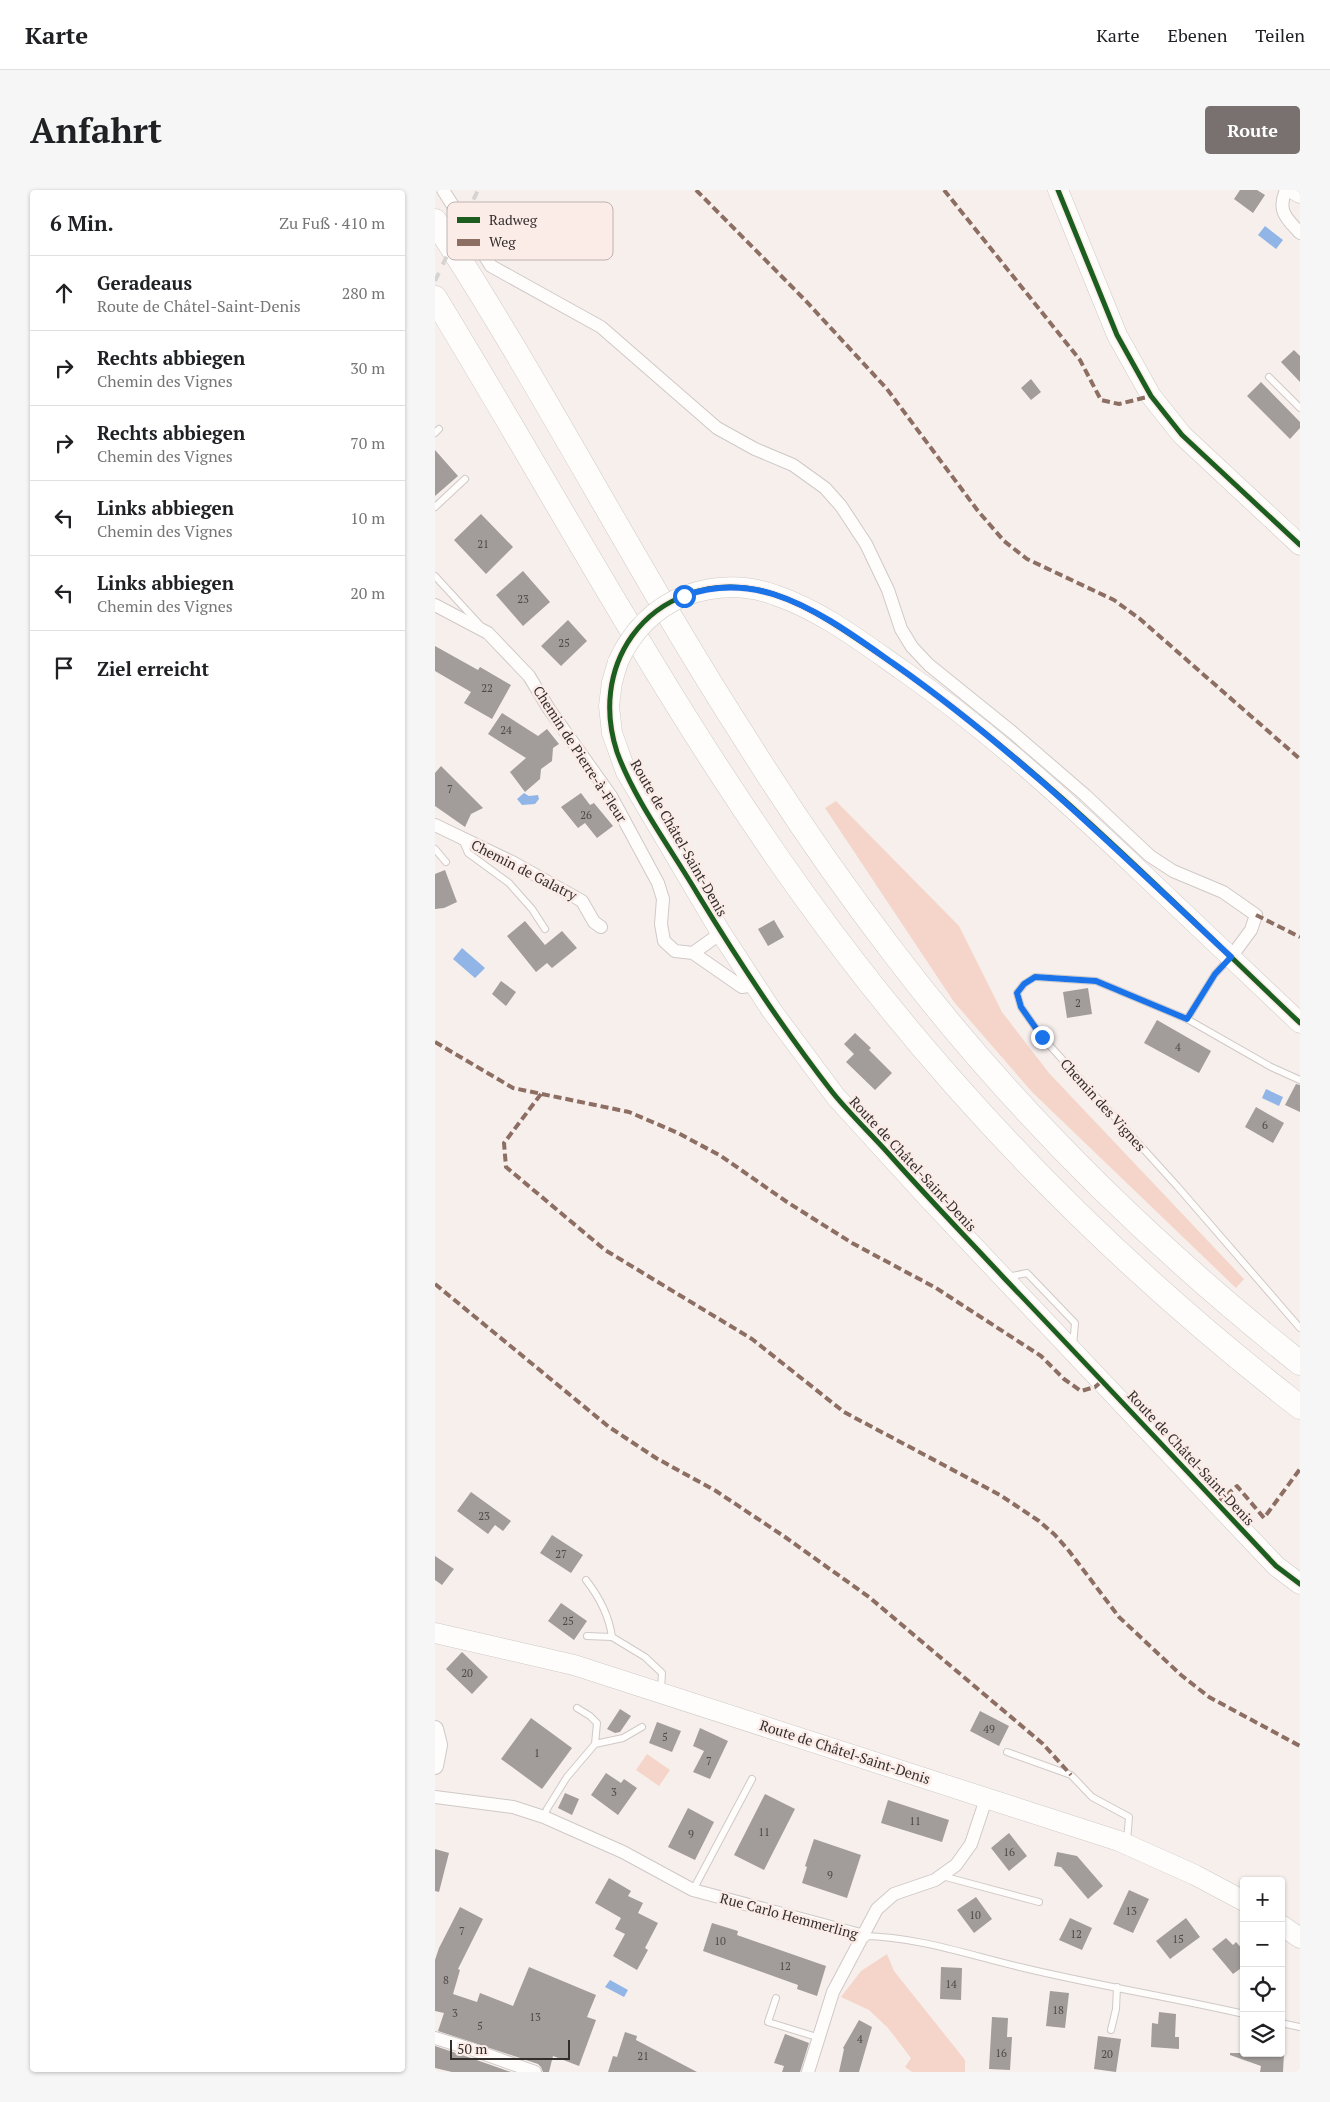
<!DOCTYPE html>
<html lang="de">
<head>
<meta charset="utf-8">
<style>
	:root { --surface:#fff; --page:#f6f6f6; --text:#202124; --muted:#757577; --line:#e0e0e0; --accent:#78716f }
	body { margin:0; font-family:"PT Serif",serif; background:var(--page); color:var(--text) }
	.controls { position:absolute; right:15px; bottom:15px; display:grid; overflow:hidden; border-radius:5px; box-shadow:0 1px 4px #0004 }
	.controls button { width:45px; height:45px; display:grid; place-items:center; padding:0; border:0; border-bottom:1px solid var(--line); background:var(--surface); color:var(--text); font:25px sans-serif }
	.scale { position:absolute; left:15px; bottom:12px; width:120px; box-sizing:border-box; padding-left:5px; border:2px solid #332d2c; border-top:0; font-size:14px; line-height:18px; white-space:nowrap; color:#332d2c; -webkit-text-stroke:4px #fbece8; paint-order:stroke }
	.stop { position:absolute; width:15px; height:15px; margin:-11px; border:4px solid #1a73e8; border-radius:50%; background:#fff }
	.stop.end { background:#1a73e8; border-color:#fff; box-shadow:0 1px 5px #0008 }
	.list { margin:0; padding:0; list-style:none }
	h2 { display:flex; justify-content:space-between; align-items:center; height:65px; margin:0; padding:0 20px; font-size:21px }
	h2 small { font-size:16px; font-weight:400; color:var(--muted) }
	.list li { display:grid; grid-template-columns:32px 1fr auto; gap:15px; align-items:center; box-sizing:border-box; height:75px; padding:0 20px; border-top:1px solid var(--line) }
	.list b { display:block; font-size:19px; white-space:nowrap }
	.list p { margin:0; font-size:16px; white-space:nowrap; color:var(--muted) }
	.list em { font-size:16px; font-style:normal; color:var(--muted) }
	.icon { flex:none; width:28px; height:28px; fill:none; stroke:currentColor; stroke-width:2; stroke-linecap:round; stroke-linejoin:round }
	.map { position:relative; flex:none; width:865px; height:1882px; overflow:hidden; border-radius:5px }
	header { display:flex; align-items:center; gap:30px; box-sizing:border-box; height:70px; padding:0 25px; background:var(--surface); border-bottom:1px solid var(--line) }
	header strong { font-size:24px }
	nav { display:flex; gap:28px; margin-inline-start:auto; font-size:18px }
	.intro { display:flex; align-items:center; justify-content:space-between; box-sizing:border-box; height:120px; padding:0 30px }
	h1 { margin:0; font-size:35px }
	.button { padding:12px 22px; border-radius:5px; background:var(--accent); color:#fff; font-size:18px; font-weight:700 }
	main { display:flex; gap:30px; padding:0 30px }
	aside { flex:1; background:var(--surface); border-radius:5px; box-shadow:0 1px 4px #0004 }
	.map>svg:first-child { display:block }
	.green { fill:#f5d5c9 }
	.water { fill:#90b5e6 }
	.building { fill:#a29c9a }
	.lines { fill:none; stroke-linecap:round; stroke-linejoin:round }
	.service-casing { stroke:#cfc9c7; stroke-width:8 }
	.minor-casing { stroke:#cfc9c7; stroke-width:14 }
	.tertiary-casing { stroke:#cfc9c7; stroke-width:18 }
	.primary-casing { stroke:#cfc9c7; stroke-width:21 }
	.motorway-casing { stroke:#cfc9c7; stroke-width:25 }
	.service { stroke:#fefdfc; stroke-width:6 }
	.minor { stroke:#fefdfc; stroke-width:12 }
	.tertiary { stroke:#fefdfc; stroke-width:16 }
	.primary { stroke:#fefdfc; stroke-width:20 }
	.motorway { stroke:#fefdfc; stroke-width:24 }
	.rail { stroke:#d6d4d3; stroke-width:4; stroke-dasharray:9 9; stroke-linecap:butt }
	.primary-bridge-casing { stroke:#cfc9c7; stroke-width:21; stroke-linecap:butt }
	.primary-bridge { stroke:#fefdfc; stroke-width:20 }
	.quiet { stroke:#8d6e63; stroke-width:4; stroke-dasharray:8 4; stroke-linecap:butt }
	.cycleway-casing { stroke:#fbece8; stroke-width:8 }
	.cycleway { stroke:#1b5e20; stroke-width:5 }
	.route { stroke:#1a73e8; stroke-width:6 }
	.labels { text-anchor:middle; stroke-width:5; stroke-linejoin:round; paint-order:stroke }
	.number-label { font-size:11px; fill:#4f4948 }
	.street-label { font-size:14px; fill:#332d2c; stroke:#fbece8 }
	.key { fill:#fbece8; stroke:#bfb3b0; stroke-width:1 }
	.key-label { font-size:14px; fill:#332d2c }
</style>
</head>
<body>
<header>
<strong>Karte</strong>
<nav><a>Karte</a><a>Ebenen</a><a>Teilen</a></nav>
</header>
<div class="intro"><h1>Anfahrt</h1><a class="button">Route</a></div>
<main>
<aside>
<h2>6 Min.<small>Zu Fuß · 410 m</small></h2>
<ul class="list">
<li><svg class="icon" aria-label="ahead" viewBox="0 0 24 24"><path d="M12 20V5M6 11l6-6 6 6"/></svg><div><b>Geradeaus</b><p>Route de Châtel-Saint-Denis</p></div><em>280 m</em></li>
<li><svg class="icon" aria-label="right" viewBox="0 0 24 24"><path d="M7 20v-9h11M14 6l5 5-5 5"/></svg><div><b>Rechts abbiegen</b><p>Chemin des Vignes</p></div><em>30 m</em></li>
<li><svg class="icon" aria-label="right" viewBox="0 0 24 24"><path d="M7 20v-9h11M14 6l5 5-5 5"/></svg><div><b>Rechts abbiegen</b><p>Chemin des Vignes</p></div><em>70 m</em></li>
<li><svg class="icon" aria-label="left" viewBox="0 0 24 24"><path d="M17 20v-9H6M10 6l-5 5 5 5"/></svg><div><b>Links abbiegen</b><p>Chemin des Vignes</p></div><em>10 m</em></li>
<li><svg class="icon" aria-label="left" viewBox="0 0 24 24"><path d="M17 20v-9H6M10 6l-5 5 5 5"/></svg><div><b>Links abbiegen</b><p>Chemin des Vignes</p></div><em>20 m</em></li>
<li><svg class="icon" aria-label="arrive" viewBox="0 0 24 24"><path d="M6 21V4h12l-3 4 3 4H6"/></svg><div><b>Ziel erreicht</b></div></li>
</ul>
</aside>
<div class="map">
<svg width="865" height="1882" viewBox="0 0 865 1882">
	<rect width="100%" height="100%" fill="#f7efec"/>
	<path class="green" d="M401,611L524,736L567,822L614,883L809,1089L801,1098L597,902L519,812L390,618Z
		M212,1564L235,1580L224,1596L201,1580Z
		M452,1764L459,1781L530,1870V1882H477L470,1877L476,1868L453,1838L434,1820L406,1807L426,1781Z"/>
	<path class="water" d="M830,36L848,50L841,59L823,45Z
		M89,603L94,606L103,605L104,609L100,614L87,615L82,609Z
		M27,758L50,778L40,788L18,769Z
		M831,899L848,907L844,916L827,908Z
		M175,1790L193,1800L189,1807L170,1797Z"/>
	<path class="building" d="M805,0H822L830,5L818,23L799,9Z
		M859,160L865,166V192L846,172Z
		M596,189L606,202L596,210L586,198Z
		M826,192L865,232V238L855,249L812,206Z
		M0,260L23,286L0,306Z
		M46,324L78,357L51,384L19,350Z
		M88,381L115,412L88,436L61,405Z
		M133,430L152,451L126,476L106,456Z
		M0,456L43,480L45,477L76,495L57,529L29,513L36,502L0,481Z
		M67,523L103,546L112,539L124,554L118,558L117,571L106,579L105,589L90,602L75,582L91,568L53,544Z
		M6,576L48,618L36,624L30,637L0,616V583Z
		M146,603L155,615L159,613L178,636L162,648L150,633L143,638L126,617Z
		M10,680L22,712L9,718L0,719V684Z
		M339,730L349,747L333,756L323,739Z
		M90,731L110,755L127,741L142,758L117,778L112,773L101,782L72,746Z
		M66,791L81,802L71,816L57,804Z
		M653,798L657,824L632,828L628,802Z
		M722,830L776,861L764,883L709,853Z
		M420,843L436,858L434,860L457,883L440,900L411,872L419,864L409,854Z
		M861,894L865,895V922L850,915Z
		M821,917L849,933L838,953L810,937Z
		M36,1302L76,1331L68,1341L60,1335L53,1344L22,1321Z
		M117,1345L148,1365L136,1383L105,1363Z
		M0,1366L19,1379L7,1395L0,1390Z
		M126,1413L152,1431L139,1450L113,1431Z
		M27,1462L53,1487L37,1504L11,1479Z
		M185,1519L196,1526L185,1542L180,1543L172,1539Z
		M545,1521L574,1536L564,1556L535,1541Z
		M96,1528L137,1558L107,1599L66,1569Z
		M222,1532L246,1541L237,1562L214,1553Z
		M265,1538L293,1551L275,1589L258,1582L269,1561L258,1556Z
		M171,1583L186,1593L189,1589L202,1598L183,1625L156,1605Z
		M130,1603L144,1609L137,1625L123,1618Z
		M330,1604L360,1619L329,1680L299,1665Z
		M453,1610L514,1630L507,1652L446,1633Z
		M253,1618L279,1632L260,1670L233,1657Z
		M574,1643L592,1666L574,1681L556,1658Z
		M379,1649L426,1665L412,1708L367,1693L372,1677L370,1676Z
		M0,1659L14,1663L4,1702L0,1701Z
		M622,1662L642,1666L668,1696L653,1709L626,1677L619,1676Z
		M174,1688L196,1701L193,1706L208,1713L203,1723L223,1733L210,1758L213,1760L202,1780L178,1766L190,1744L180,1739L186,1728L160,1713Z
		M694,1700L714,1709L698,1743L678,1734Z
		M541,1707L557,1729L539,1743L522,1720Z
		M25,1717L48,1729L23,1779L25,1780L18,1804L42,1812L45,1803L78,1816L94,1777L161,1805L152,1827L161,1830L144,1876L118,1866L114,1882H108L106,1877L103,1874L3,1841L9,1823L0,1821V1770L4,1758Z
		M635,1728L657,1738L647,1760L624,1750Z
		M751,1728L765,1747L735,1769L721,1751Z
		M277,1733L303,1741L302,1745L391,1776L382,1806L362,1799L363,1795L268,1761Z
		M791,1748L798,1755L801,1752L809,1761V1776L798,1784L777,1759Z
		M506,1777L527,1778L526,1810L505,1809Z
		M615,1801L634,1803L630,1838L611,1836Z
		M724,1822L741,1824L740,1847H744V1859L716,1857L717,1833L723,1834Z
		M557,1827L573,1828L572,1847H577L575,1880L554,1879Z
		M424,1830L437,1837L424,1882H404L409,1859L408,1858Z
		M190,1842L202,1846L201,1850L262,1882H173L178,1866L182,1867Z
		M350,1844L374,1853L365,1882H347L349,1876L339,1873Z
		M663,1846L686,1849L681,1882L659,1879Z
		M0,1856L33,1867L76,1882H17L0,1878Z
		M795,1863H849L848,1882H825L826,1876L795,1865Z"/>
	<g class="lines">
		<g class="service-casing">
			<path id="service" d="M834,187L865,218
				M0,243L4,239
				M0,317L30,289
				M0,386L45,435
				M27,649L33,663L74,693L97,719L110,739
				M0,659L11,672
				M793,770L780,784L752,829L661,791L600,787L589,794L582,803L586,817L607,847L742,996L865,1138
				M752,829L836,877L865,890
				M572,1087L592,1083L640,1133L638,1156
				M151,1390C165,1408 174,1425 177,1447
				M152,1446L177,1447L210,1467L227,1483L226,1499
				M142,1518L155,1526L162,1533L160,1554
				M572,1562L636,1585L657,1607L694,1627L692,1651
				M109,1627L112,1619L132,1587L160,1554L188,1548L207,1537
				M507,1686L604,1712
				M258,1700L317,1589
				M429,1746C483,1747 534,1765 585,1777C659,1795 735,1807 809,1824
				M341,1808L333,1832L385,1848
				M846,1833L865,1837
				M676,1840L681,1819L682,1797"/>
		</g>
		<g class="minor-casing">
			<path id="minor" d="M8,0L56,76L166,137L282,238L320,259L358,275L390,298L406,316L431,354L453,400L466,439L477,457L494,475L577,542L650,605L715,666L738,681L788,702L821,725L816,740L796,767
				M851,0C842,21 851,28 865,43
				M0,415L53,443L94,486L114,519L176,606L223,693L228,709L226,734L229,751L240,761L258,763L286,743
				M0,635L79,673L147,711L159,732L166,737
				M258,763L307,797L320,795
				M0,1607L78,1617L109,1627L188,1662L258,1700L429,1746
				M0,1848L36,1859L100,1882
				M373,1882L398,1802L442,1719L459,1704L500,1690L521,1675L536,1654L551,1609"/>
		</g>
		<g class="tertiary-casing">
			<path id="tertiary" d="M0,1539L4,1555L0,1576"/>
		</g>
		<g class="primary-casing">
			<path id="primary" d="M623,0L682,145L716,206L747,245L865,355
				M860,0L865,3
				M249,406C280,395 310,394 340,405C387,421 427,452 467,480C553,540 631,611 707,683C760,733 812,783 865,833
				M183,472L177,492L174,516L177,543L191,582L286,743L337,821L401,907L493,1008L841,1376L865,1394
				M0,1443L139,1475L684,1651L760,1685L809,1711
				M846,1735L865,1748"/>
		</g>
		<g class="motorway-casing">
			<path id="motorway" d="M0,31C111,201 203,383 313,553C358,625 406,694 458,762C574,915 714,1053 865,1173
				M0,108C122,308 233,517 371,708C510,901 677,1071 865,1217"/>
		</g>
		<use href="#service" class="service"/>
		<use href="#minor" class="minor"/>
		<use href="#tertiary" class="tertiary"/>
		<use href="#primary" class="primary"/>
		<use href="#motorway" class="motorway"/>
		<path class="rail" d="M0,91L43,0"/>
		<g class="primary-bridge-casing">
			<path id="primary-bridge" d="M183,472C197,441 218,419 249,406"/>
		</g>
		<use href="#primary-bridge" class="primary-bridge"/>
		<path class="quiet" d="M261,0L370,110L452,199L543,321L569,351L592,369L679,410L705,429L865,569
			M509,0L645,170L666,210L684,214L716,206
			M821,725L865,747
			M0,852L78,898L194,922L243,943L286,966L352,1012L417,1053L501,1098L606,1166L629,1189L646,1201L660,1197L667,1191
			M106,904L69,953L71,977L170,1060L317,1149L409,1222L565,1305L604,1331L620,1345L634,1361L684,1427L746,1485L774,1507L865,1556
			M0,1094L174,1237L221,1268L281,1301L350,1347L434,1407L608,1554L636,1585
			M782,1313L802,1296L829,1328L865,1279"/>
		<g class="cycleway-casing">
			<path id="cycleway" d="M623,0L682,145L716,206L747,245L865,355
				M865,833C731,706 600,570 447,466C409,440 369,410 323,400C276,390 226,406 197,446C173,480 169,522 182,562C199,609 236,659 262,703C304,772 348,839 398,903C415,924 435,943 453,963C491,1006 531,1047 570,1089C661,1184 751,1280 841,1376L865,1394"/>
		</g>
		<use href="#cycleway" class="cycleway"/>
	</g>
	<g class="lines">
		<path class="route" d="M249,406C279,395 308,395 338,404C382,418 422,448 459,474C581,560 687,665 796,767L780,784L752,829L661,791L600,787L589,794L582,803L586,817L607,847"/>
	</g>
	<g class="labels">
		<g class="number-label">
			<text x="48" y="358">21</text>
			<text x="88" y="413">23</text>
			<text x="129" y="457">25</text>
			<text x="52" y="502">22</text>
			<text x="71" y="544">24</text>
			<text x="15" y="603">7</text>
			<text x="151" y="629">26</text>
			<text x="643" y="817">2</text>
			<text x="743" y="861">4</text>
			<text x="830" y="939">6</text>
			<text x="49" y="1330">23</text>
			<text x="126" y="1368">27</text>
			<text x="133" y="1435">25</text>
			<text x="32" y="1487">20</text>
			<text x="554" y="1543">49</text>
			<text x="230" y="1551">5</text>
			<text x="102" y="1567">1</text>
			<text x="274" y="1575">7</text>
			<text x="179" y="1606">3</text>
			<text x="480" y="1635">11</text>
			<text x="329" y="1646">11</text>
			<text x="256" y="1648">9</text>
			<text x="574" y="1666">16</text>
			<text x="395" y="1689">9</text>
			<text x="696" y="1725">13</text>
			<text x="540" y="1729">10</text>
			<text x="27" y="1745">7</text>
			<text x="641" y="1748">12</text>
			<text x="743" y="1753">15</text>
			<text x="285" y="1755">10</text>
			<text x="350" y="1780">12</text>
			<text x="11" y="1794">8</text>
			<text x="516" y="1798">14</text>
			<text x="623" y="1824">18</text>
			<text x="20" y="1827">3</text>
			<text x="100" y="1831">13</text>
			<text x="45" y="1840">5</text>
			<text x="425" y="1853">4</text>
			<text x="566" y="1867">16</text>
			<text x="672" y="1868">20</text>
			<text x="208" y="1870">21</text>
		</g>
		<g class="street-label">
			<text transform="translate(145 564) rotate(57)" y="5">Chemin de Pierre-à-Fleur</text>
			<text transform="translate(244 648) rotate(60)" y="5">Route de Châtel-Saint-Denis</text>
			<text transform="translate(89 680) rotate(27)" y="5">Chemin de Galatry</text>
			<text transform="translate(668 915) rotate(48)" y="5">Chemin des Vignes</text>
			<text transform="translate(478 974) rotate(47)" y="5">Route de Châtel-Saint-Denis</text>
			<text transform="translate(756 1268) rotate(47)" y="5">Route de Châtel-Saint-Denis</text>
			<text transform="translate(410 1562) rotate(18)" y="5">Route de Châtel-Saint-Denis</text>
			<text transform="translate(354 1726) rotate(15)" y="5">Rue Carlo Hemmerling</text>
		</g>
	</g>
	<rect x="12" y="12" width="166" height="58" rx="8" class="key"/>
	<rect x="22" y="27" width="23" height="6" fill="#1b5e20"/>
	<rect x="22" y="49" width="23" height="7" fill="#8d6e63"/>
	<g class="key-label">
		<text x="54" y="35">Radweg</text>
		<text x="54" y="57">Weg</text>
	</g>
</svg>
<div class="controls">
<button>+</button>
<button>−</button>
<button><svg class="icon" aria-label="locate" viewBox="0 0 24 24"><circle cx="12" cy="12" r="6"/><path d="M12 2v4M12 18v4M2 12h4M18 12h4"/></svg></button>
<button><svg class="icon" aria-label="layers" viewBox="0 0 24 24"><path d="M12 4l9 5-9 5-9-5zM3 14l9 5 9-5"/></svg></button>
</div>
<div class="scale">50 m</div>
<div class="stop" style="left:249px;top:406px"></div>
<div class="stop end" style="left:607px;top:847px"></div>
</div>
</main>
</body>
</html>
